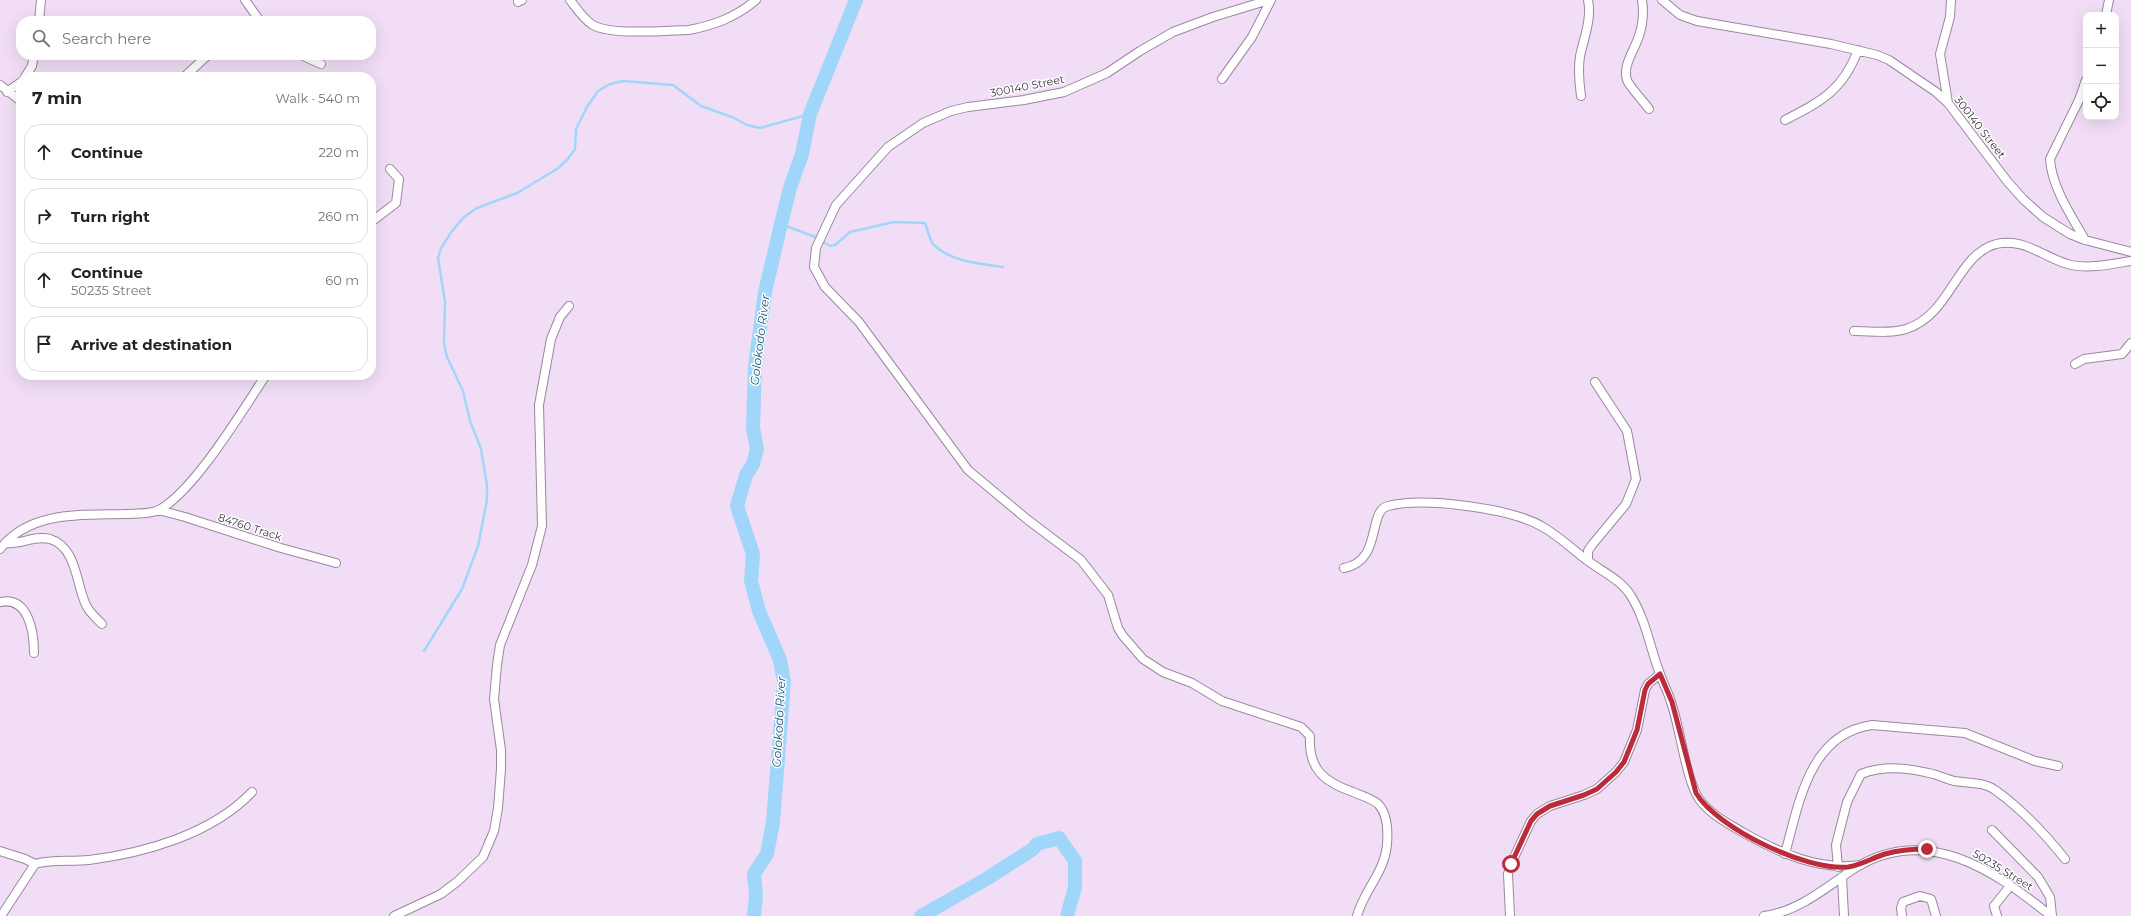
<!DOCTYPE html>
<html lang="en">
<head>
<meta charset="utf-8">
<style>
	:root { --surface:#fff; --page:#f2f2f2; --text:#222; --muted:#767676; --line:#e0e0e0 }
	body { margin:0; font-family:Montserrat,sans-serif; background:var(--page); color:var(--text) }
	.controls { position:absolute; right:12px; top:12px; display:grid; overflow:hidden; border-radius:8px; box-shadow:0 4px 16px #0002 }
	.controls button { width:36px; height:36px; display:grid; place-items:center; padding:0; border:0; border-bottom:1px solid var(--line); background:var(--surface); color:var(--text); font:20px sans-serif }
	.stop { position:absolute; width:12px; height:12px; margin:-9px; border:3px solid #bc2b3b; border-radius:50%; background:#fff }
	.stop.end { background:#bc2b3b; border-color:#fff; box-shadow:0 1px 4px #0008 }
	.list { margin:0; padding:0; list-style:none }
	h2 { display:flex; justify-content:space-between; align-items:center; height:52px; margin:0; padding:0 16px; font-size:17px }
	h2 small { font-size:13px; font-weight:400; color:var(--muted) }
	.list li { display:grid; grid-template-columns:26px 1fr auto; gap:12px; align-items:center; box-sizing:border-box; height:56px; margin:0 8px 8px; padding:0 8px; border:1px solid var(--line); border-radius:16px }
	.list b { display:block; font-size:15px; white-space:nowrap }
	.list p { margin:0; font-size:13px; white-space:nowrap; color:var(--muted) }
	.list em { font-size:13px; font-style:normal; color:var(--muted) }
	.icon { flex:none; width:22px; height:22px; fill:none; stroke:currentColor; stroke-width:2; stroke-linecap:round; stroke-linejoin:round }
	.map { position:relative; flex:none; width:2131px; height:916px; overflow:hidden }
	.search { position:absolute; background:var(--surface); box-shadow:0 4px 16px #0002; left:16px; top:16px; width:360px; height:44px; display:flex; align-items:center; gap:10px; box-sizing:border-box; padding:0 14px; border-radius:16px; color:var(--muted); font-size:15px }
	.panel { position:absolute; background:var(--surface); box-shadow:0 4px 16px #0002; left:16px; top:72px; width:360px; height:308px; border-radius:16px }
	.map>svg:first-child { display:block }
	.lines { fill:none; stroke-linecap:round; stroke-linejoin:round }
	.stream { stroke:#a0d6f9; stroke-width:2.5 }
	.river { stroke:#a0d6f9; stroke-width:14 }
	.street-casing { stroke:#99889d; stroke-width:10 }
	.street { stroke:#fff; stroke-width:8 }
	.route { stroke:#bc2b3b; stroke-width:5 }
	.labels { text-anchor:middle; stroke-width:3; stroke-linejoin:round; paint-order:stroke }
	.street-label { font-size:11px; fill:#3c353e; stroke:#fff }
	.water-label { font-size:12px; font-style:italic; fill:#19597a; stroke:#fff }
</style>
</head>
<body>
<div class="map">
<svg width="2131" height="916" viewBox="0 0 2131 916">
	<rect width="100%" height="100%" fill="#f1def6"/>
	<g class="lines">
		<path class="stream" d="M781,224L818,238
			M822,241L830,246L835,245L850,232L894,222L925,223C928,230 929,241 935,246C952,262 982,264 1003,267
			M424,651L462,589L478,546L487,500V485L481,449L470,421L463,391L447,357L444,343L445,301L438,258L441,248L452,231L464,217L477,208L517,193L557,169L567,160L575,149L576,129L587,107L598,91L610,84L623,81L673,85L701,106L732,117L747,125L760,128L810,114"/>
		<path class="river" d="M754,916L756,895L754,874L767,854L773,822L784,682L780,660L759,611L751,581L753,554L737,506L746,475L753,464L757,449L753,428L755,367L765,292L781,224L790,188L802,154L810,114L856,0
			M921,916L988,878L1033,849L1037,844L1059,838L1075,861V887L1067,916"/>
		<g class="street-casing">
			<path id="street" d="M245,0L260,21
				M570,0C577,9 584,20 593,25C612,36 667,30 689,30C715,25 736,17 756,0
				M1269,0L1213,17L1173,32L1140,51L1107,73L1064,92L1024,100L968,107L951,111L923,123L888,147L836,205L816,248L814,267L825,287L859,322L968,470L1028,520L1081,560L1108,595L1118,628L1123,636L1143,659L1163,672L1192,683L1222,701L1301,727L1310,736C1308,769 1324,782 1353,792C1362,796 1371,798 1378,804C1388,814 1388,831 1387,844C1385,872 1364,890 1357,916
				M1642,0C1644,13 1643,24 1639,36C1635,49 1622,66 1627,80C1629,86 1644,102 1649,109
				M1662,0L1680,15L1697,21L1831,44L1877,55L1889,60L1936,92L1948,103L2007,181L2023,199L2043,217L2070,234L2085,240L2131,252
				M518,2L522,0
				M2106,15L2109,0
				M39,21L41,0
				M301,55L321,64
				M25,77L32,66L34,55
				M184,77L208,55
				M1222,79L1252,37L1271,0
				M0,85L21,101
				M7,92L21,82
				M1581,96C1579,82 1578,70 1580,56C1584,38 1592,18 1588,0
				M1948,103L1940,54L1950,17L1951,0
				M1785,120C1822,101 1843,90 1858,50
				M371,222L396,203L399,179L390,169
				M2085,240C2071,215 2052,188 2050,159L2079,100L2086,80
				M1854,331C1871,331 1890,334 1906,329C1951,315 1956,255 1996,244C2025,237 2045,259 2071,265C2090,269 2112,264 2131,261
				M2075,364L2084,359L2122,354L2131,343
				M158,510L185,517L281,548L336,563
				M5,543C21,545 34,535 50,539C77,547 76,585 86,605C89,612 96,618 102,624
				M0,549C29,511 80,515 123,514C134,513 149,515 159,510C195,490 242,411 266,375
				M1588,561V551L1592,545L1626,504L1636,479L1627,431L1595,382
				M1344,568C1383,561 1367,511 1388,506C1424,497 1511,508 1543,527C1559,536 1573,550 1588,561C1603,572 1621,580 1631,596C1646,620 1650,648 1660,674C1663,683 1668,692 1671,702C1680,727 1686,780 1699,799C1711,815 1727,823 1744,833C1780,853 1819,871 1861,865
				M0,602C29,596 34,633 34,653
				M1992,830L2038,877L2050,897L2052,916
				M0,851L25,859L35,864
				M1785,854C1799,803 1809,734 1872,725L1965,733L2035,761L2058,766
				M1838,867L1836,845L1847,802L1861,774C1885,765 1909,768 1933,774C1940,776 1947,779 1954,781C1967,783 1984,782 1995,790C2022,809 2045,834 2065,859
				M1842,877L1844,916
				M1,916L35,864C51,859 72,862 89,860C145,853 212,834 252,792
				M394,916L441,894L458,881L483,857L494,831L498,808L501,769V750L494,699L497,665L500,645L532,565L542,526L539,405L551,339L560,317L569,306
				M1510,916L1508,874L1511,864L1531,821L1537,814L1550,806L1584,795L1597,789L1616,772L1624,762L1637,730L1645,690L1648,684L1660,674
				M1764,916C1797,912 1826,888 1852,870C1924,822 1994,870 2051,916
				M1902,916L1901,908L1903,902L1920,896L1931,899L1936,916
				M1997,916L1994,906L2010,886"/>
		</g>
		<use href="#street" class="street"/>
	</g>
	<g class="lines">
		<path class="route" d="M1511,864L1531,821L1537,814L1550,806L1584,795L1597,789L1616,772L1624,762L1637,730L1645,690L1648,684L1660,674L1672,702L1696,793C1717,828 1806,871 1848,867C1861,865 1872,858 1885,854C1899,850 1913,849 1927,849"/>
	</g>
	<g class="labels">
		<g class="street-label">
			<text transform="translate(1027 86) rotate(-11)" y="4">300140 Street</text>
			<text transform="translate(1980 127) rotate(52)" y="4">300140 Street</text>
			<text transform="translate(250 527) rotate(18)" y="4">84760 Track</text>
			<text transform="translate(2003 870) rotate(31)" y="4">50235 Street</text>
		</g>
		<g class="water-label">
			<text transform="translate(760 340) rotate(-83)" y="4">Golokodo River</text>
			<text transform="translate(779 722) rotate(-87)" y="4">Golokodo River</text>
		</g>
	</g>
</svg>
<div class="controls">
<button>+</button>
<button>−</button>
<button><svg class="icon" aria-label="locate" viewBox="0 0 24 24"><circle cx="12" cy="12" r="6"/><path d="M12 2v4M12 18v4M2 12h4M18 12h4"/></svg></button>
</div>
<div class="stop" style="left:1511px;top:864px"></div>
<div class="stop end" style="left:1927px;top:849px"></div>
<div class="search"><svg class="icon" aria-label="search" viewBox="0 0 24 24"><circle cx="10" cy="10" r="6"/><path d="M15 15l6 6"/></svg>Search here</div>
<section class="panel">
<h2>7 min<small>Walk · 540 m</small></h2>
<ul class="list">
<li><svg class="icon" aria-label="ahead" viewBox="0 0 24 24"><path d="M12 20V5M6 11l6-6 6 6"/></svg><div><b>Continue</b></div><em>220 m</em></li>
<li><svg class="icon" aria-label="right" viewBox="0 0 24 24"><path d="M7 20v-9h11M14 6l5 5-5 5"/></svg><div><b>Turn right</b></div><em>260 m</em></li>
<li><svg class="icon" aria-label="ahead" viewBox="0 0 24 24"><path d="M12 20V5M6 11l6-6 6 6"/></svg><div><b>Continue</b><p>50235 Street</p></div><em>60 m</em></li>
<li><svg class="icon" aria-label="arrive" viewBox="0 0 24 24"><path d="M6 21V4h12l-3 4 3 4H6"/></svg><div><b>Arrive at destination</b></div></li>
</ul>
</section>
</div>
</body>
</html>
